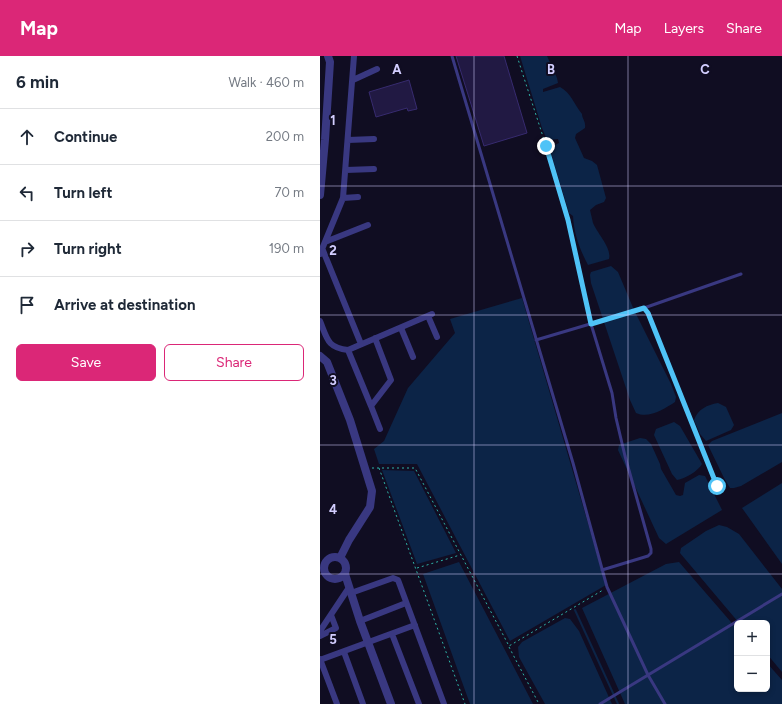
<!DOCTYPE html>
<html lang="en">
<head>
<meta charset="utf-8">
<style>
	:root { --surface:#fff; --page:#f2f2f3; --text:#1f2937; --muted:#747a83; --line:#e0e1e3; --accent:#db2777 }
	body { margin:0; font-family:Figtree,sans-serif; background:var(--page); color:var(--text) }
	.controls { position:absolute; right:12px; bottom:12px; display:grid; overflow:hidden; border-radius:6px; box-shadow:0 2px 6px #0003 }
	.controls button { width:36px; height:36px; display:grid; place-items:center; padding:0; border:0; border-bottom:1px solid var(--line); background:var(--surface); color:var(--text); font:20px sans-serif }
	.stop { position:absolute; width:12px; height:12px; margin:-9px; border:3px solid #4fc3f7; border-radius:50%; background:#fff }
	.stop.end { background:#4fc3f7; border-color:#fff; box-shadow:0 1px 4px #0008 }
	.list { margin:0; padding:0; list-style:none }
	h2 { display:flex; justify-content:space-between; align-items:center; height:52px; margin:0; padding:0 16px; font-size:17px }
	h2 small { font-size:13px; font-weight:400; color:var(--muted) }
	.list li { display:grid; grid-template-columns:26px 1fr auto; gap:12px; align-items:center; box-sizing:border-box; height:56px; padding:0 16px; border-top:1px solid var(--line) }
	.list b { display:block; font-size:15px; white-space:nowrap }
	.list em { font-size:13px; font-style:normal; color:var(--muted) }
	.actions { display:flex; gap:8px; padding:12px 16px }
	.actions a { flex:1; padding:9px 0; border:1px solid var(--accent); border-radius:6px; text-align:center; font-size:14px; color:var(--accent) }
	.actions .main { background:var(--accent); color:#fff }
	.icon { flex:none; width:22px; height:22px; fill:none; stroke:currentColor; stroke-width:2; stroke-linecap:round; stroke-linejoin:round }
	.map { position:relative; flex:none; width:462px; height:648px; overflow:hidden }
	header { display:flex; align-items:center; gap:24px; box-sizing:border-box; height:56px; padding:0 20px; background:var(--accent); color:#fff }
	header strong { font-size:19px }
	nav { display:flex; gap:22px; margin-inline-start:auto; font-size:14px }
	main { display:flex }
	aside { flex:1; background:var(--surface) }
	.map>svg:first-child { display:block }
	.water { fill:#0c2447 }
	.lines { fill:none; stroke-linecap:round; stroke-linejoin:round }
	.stream { stroke:#0c2447; stroke-width:2 }
	.building { fill:#211943; stroke:#372b6f }
	.path { stroke:#2eb3a8; stroke-width:1; stroke-dasharray:2 3; stroke-linecap:butt }
	.service { stroke:#393881; stroke-width:3 }
	.minor { stroke:#393881; stroke-width:6 }
	.tertiary { stroke:#393881; stroke-width:8 }
	.route { stroke:#4fc3f7; stroke-width:5 }
	.grid { fill:none; stroke:#d3ceff; stroke-width:1; stroke-opacity:0.55 }
	.grid-label { font-size:13px; text-anchor:middle; font-weight:bold; fill:#d3ceff; stroke:#100d22; stroke-width:4; stroke-linejoin:round; paint-order:stroke }
</style>
</head>
<body>
<header>
<strong>Map</strong>
<nav><a>Map</a><a>Layers</a><a>Share</a></nav>
</header>
<main>
<aside>
<h2>6 min<small>Walk · 460 m</small></h2>
<ul class="list">
<li><svg class="icon" aria-label="ahead" viewBox="0 0 24 24"><path d="M12 20V5M6 11l6-6 6 6"/></svg><div><b>Continue</b></div><em>200 m</em></li>
<li><svg class="icon" aria-label="left" viewBox="0 0 24 24"><path d="M17 20v-9H6M10 6l-5 5 5 5"/></svg><div><b>Turn left</b></div><em>70 m</em></li>
<li><svg class="icon" aria-label="right" viewBox="0 0 24 24"><path d="M7 20v-9h11M14 6l5 5-5 5"/></svg><div><b>Turn right</b></div><em>190 m</em></li>
<li><svg class="icon" aria-label="arrive" viewBox="0 0 24 24"><path d="M6 21V4h12l-3 4 3 4H6"/></svg><div><b>Arrive at destination</b></div></li>
</ul>
<div class="actions"><a class="main">Save</a><a>Share</a></div>
</aside>
<div class="map">
<svg width="462" height="648" viewBox="0 0 462 648">
	<rect width="100%" height="100%" fill="#100d22"/>
	<path class="water" d="M200,0H227L237,22L238,27L223,33V36L240,31C251,37 254,48 262,58C262,63 266,65 265,72L256,78L255,82L264,102L272,105L277,109L286,142L284,146L276,149L270,154C271,158 272,163 273,167C277,177 292,192 289,203L268,209C260,194 254,178 253,160L249,157L230,94L231,91L239,87L238,83L227,84L222,72Z
		M291,210L298,216L314,254L351,328L356,341L355,346C344,353 329,363 316,357L310,344L271,227L270,219L271,216Z
		M202,242L286,529L190,585L97,408H59L54,393L64,385L88,332L135,277L130,263Z
		M398,347L406,351L414,369L411,374L386,385L380,378L374,364C378,353 387,349 398,347Z
		M462,357V406L421,430L414,432H410L404,422L388,389L392,385Z
		M354,366L360,370L382,408C378,415 365,423 357,424L352,418L334,379L336,373Z
		M320,382L326,383L331,388L340,408L341,413L356,439L360,440L363,439L365,427L379,419L385,420L402,454L346,488L339,482L298,394L299,389Z
		M62,414L94,415L136,497L97,508Z
		M462,427V508L422,452Z
		M399,469L407,471L419,478L462,533V616L447,598V567H419L360,497L361,492L386,475Z
		M139,506L213,648H150L103,518Z
		M359,506L417,573V633H447V607L462,624V648H305L262,552L346,508Z
		M245,562L250,563L259,575L292,648H225L199,601L198,591L202,586Z"/>
	<g class="lines">
		<path class="stream" d="M255,554L298,648"/>
	</g>
	<path class="building" d="M136,0H184L207,77L164,90Z
		M89,24L97,53L88,55L87,52L56,61L49,36Z"/>
	<g class="lines">
		<path class="path" d="M197,0C214,54 233,108 247,163C256,196 262,230 270,263
			M327,256L332,263L397,431
			M52,412H95L189,590L283,534
			M59,412L145,648
			M97,512L140,499
			M189,591L219,648"/>
		<path class="service" d="M132,0L253,407L287,531L328,619L345,648
			M271,268L292,337L296,362L305,400L331,493V497L328,500L282,514
			M216,284L324,252L421,218
			M280,648L462,538"/>
		<path class="minor" d="M33,24L57,13
			M28,84L54,83
			M26,114L54,113
			M23,142L38,141
			M5,186L48,169
			M2,192L41,288
			M0,198L23,142L34,0
			M108,260L117,281
			M0,265C7,282 7,292 28,294L112,258
			M81,272L93,301
			M28,294L51,350L71,324L55,282
			M51,350L60,373
			M31,537L73,522L78,524L124,648
			M40,565L86,547
			M0,575L28,533
			M72,578L99,648
			M0,580L16,572L11,559
			M24,596L43,648
			M0,603L17,648
			M0,604L95,569"/>
		<path class="tertiary" d="M0,139L5,84L10,6L8,0
			M0,300L7,306L30,364L52,435L50,451L29,484L20,502
			M4 512a11 11 0 1 1 22 0a11 11 0 1 1-22 0Z
			M25,518L40,565L71,648"/>
	</g>
	<g class="lines">
		<path class="route" d="M226,90L248,164L271,268L324,252L328,257L397,430"/>
	</g>
	<path class="grid" d="M154,0V648M308,0V648M0,130H462M0,259H462M0,389H462M0,518H462"/>
	<g class="grid-label">
		<text x="77" y="18">A</text>
		<text x="231" y="18">B</text>
		<text x="385" y="18">C</text>
		<text x="13" y="69">1</text>
		<text x="13" y="199">2</text>
		<text x="13" y="329">3</text>
		<text x="13" y="458">4</text>
		<text x="13" y="588">5</text>
	</g>
</svg>
<div class="controls">
<button>+</button>
<button>−</button>
</div>
<div class="stop" style="left:397px;top:430px"></div>
<div class="stop end" style="left:226px;top:90px"></div>
</div>
</main>
</body>
</html>
